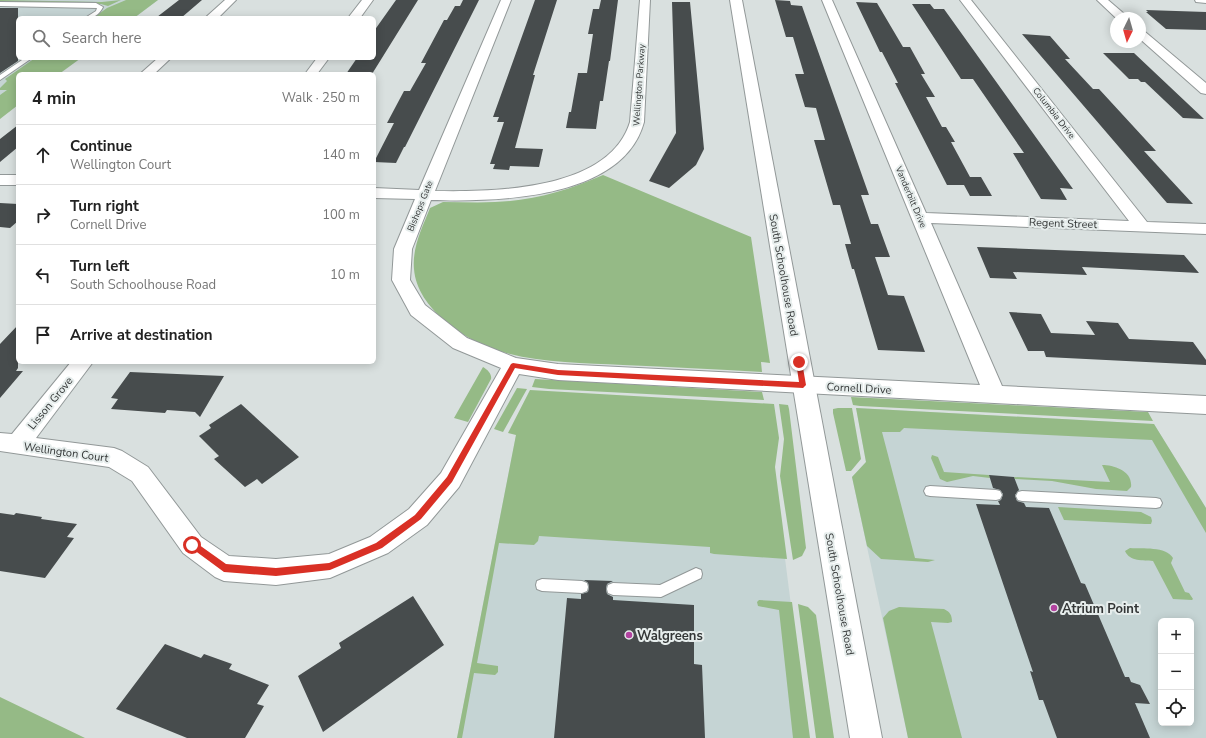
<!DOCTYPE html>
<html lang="en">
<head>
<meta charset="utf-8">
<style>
	:root { --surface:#fff; --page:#f2f2f2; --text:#222; --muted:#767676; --line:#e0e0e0 }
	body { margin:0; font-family:"Nunito Sans",sans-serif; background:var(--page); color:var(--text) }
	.controls { position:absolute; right:12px; bottom:12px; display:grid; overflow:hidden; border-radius:6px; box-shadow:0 2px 10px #0003 }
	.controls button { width:36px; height:36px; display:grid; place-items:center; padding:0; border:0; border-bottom:1px solid var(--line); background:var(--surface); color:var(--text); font:20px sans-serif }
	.compass { position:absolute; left:1110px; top:12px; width:36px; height:36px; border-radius:50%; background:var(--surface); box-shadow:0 2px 10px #0003; rotate:185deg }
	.stop { position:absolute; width:12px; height:12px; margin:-9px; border:3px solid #d93025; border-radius:50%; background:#fff }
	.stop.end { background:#d93025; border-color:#fff; box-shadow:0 1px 4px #0008 }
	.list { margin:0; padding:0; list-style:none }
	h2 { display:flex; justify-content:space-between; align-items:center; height:52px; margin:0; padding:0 16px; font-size:17px }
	h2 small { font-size:13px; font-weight:400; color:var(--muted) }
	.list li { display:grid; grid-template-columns:26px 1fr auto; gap:12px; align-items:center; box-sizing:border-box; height:60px; padding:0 16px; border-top:1px solid var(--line) }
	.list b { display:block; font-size:15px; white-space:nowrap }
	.list p { margin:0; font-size:13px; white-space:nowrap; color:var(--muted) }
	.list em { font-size:13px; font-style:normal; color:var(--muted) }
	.icon { flex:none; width:22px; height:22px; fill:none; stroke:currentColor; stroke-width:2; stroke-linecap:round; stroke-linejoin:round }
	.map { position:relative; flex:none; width:1206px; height:738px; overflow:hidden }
	.search { position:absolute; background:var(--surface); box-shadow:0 2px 10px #0003; left:16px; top:16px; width:360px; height:44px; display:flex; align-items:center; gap:10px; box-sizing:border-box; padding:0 14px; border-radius:6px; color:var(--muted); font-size:15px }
	.panel { position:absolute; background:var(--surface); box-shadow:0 2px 10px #0003; left:16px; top:72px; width:360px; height:292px; border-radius:6px }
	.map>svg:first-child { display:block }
	.built { fill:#c5d4d4; fill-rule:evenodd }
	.green { fill:#95ba86 }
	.building { fill:#474c4d }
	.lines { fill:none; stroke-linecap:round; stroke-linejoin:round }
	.lane-casing { stroke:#929898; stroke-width:2 }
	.street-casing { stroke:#929898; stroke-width:2 }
	.secondary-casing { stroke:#929898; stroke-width:2 }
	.lane { fill:#fff; fill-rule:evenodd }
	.street { fill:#fff; fill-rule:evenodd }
	.secondary { fill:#fff; fill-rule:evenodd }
	.route { fill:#d93025 }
	.poi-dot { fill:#b243a0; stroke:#e6edec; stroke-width:1.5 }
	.labels { text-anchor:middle; stroke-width:4; stroke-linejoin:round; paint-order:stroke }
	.far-street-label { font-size:9px; fill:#333636; stroke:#e6edec }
	.street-label { font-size:11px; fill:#333636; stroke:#e6edec }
	.near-poi-label { font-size:13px; font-weight:bold; fill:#333636; stroke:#e6edec; text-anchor:start }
</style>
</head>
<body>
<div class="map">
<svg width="1206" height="738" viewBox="0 0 1206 738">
	<rect width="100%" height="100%" fill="#d9e0df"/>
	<path class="built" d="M0,0H158L134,18H18V58H81L59,74H18V105L0,118Z
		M856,408L1154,424L1206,508V738H908L852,477L866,462ZM1161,621H1191V723H1161Z
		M516,435L771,449L808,738H457Z"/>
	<path class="green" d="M0,0L102,2L121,0L108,6L101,4L0,2Z
		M126,0H158L134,18H93L107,8Z
		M35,58H81L59,74H18V105L0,119V95L7,90H0V88L7,81L5,79Z
		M603,175L751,237L770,363L761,362L762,372C716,369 669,367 623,365C582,363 538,363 499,351C465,340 417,309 414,269C412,248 422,228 430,208L443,202C460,202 478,203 495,202C533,201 569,190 603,175Z
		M483,367C488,370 492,374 491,379L468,422L454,418Z
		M535,379L762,392L764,400L549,389L532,387Z
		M517,388L527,389L503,432L494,429Z
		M530,390L774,404L779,438L775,467L787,559L714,554L710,553V547L539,536L538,541L534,545L499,543L477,663L498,666V672L495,675L474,673L462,738H457L516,435L508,433Z
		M851,397L1148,412L1153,421L860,406L853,405Z
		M779,404L788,405L789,409L806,548L802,556L793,560L780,476L784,439Z
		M838,408H852L861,459L851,471H846L833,413V409Z
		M856,408L1154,424L1206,508V533L1152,440L904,428L900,432H882L915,558L935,560L928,562L881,559L867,546L852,477L866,462Z
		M932,455L938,457L944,472L989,475L990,478L973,476L947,482L940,479L931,458Z
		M1102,465C1114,465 1133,471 1131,487L1127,491L1096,489L1052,481L1015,479L1014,477L1110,482Z
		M1058,507L1141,512L1151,517L1152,521L1151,524H1145L1064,520Z
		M1130,548C1142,549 1166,546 1173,558L1171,563L1185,592L1189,593L1193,599L1192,600L1173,599L1153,561C1143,560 1130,562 1125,551Z
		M759,600L792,602L810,738H793L779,610L758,606L757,602Z
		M798,604L808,607L816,615L834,738H816Z
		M899,607L944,609C950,612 952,615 952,622L948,623L931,622L962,738H908L883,618L889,611Z
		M0,697L85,738H0Z"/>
	<path class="building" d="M179,0H202L181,18L157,17Z
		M396,0H418L372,74H346L357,58H374V31Z
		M463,0H479L405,147H404L396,163L374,162L394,123H387L404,91H410L426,63H421L444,20H447L455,6H460Z
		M535,0H557L533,75H535L515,148L543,149L539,167L510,166L509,170L493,169L495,164H490L504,122H497L499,117H493Z
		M601,0H618L610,61H609L603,101H600L596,129L566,128L569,112H571L578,73H587L593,34H588L593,9H599Z
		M775,0L790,1L791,5L802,6L869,195H861L871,224H878L890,257H875L888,295L904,296L925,352L878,350L854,269H852L845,244H851L840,205H833L814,140H825L816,108L805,107L795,74H804L793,37H786Z
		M672,2H690L704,149L696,165L669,188L649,181L676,133Z
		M856,2L877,3L903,47H910L925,74H921L935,97H926L942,127H946L955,142H951L970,177H981L992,196H970L964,185H947L895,83H898L882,52H880Z
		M912,4H930L934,9H944L1073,189L1060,188L1067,200L1041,199L1013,153H1024L973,79H961Z
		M0,8H18V61L0,73Z
		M1146,10L1206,12V30L1166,29L1146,12H1148Z
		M1022,34L1050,36L1070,59H1065L1093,89H1099L1156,151H1144L1193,204L1167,203Z
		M1103,53H1134L1204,119L1183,118L1145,82H1141L1138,79H1129Z
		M18,125V147L0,162V139Z
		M0,203L18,204V221L10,228L0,227Z
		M977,247L1184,255L1199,273L1082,267L1087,275L1013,272L1017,279L990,278Z
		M1009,312L1041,314L1051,333L1095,335L1086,321L1118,323L1129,339L1193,342L1206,360V365L1046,357L1044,351H1028Z
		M18,325V368L16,371H23L0,398V344Z
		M130,372L224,376L200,417L195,412L167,410L165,413L111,409L118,399L111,398Z
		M241,404L299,457L262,484L257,479L245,487L214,459L219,456L199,436L211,428L209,425Z
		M989,475L1014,477L1019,490L1015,495L1017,501L1024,503L1026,507L1049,508L1081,583L1085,584L1125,677H1129L1131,682L1140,685L1150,704L1135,703L1150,738H1057L1043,700H1039L1030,671L1033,672L976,504L1000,505L998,501L1001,500L1003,494L1000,490L993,488Z
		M0,513L14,515L16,513L42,517L41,519L77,524L67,537L74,538L45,578L0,571Z
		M584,580L613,581L607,584L606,589L607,594L613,597V600L694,605V664L702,665L705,738H554L567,598L581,599V594L588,592L589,587L588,583Z
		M413,596L444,645L323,732L298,676L341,648L339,643Z
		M165,644L201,658L204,654L232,664L229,669L269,685L257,704L264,706L245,738H187L116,709Z"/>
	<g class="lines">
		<g class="lane-casing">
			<path id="lane" d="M0,2L96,3L103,7C99,15 94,18 85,18L96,11L97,8L0,6Z
				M25,58H32L0,80V75Z
				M930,486L996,490L1000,491L1002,495L1000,499L996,500L930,496L926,495L924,491L926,487Z
				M1022,491L1156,498L1160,499L1162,503L1160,507L1156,508L1022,501L1018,500L1016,496L1018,492Z
				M696,568L701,570L702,574L701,578L661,597L613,595L608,593L607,589L608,585L613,583L660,585Z
				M542,579L582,581L587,583L588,587L587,591L582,593L542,591L537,589L536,585L537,581Z"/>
		</g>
		<g class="street-casing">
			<path id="street" d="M225,0H236L218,18H205Z
				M362,0H373L360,18H348Z
				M501,0H511L435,191C493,192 609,191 630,122L640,0H650L644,122C623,200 496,202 431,200L412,249L410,280L425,305L467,338L516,358L558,364L980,385L822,0H832L926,213L1129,221L960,0H971L1147,222L1206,224V234L931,223L1002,386L1206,396V414L558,380L519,374L459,487L427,525L388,553L330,578L276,585L224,581L215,577L183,553L132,481L109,467L0,451V433L12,434L71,362H93L36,438L114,448L122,451L148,467L201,537L229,556L276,559L329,554L370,537L409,509L441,473L501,368L453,348L411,315L392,280L394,249L415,199L374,198V188L419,190Z
				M1097,0H1108L1129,18H1116Z
				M1195,0H1206V3L1196,2Z
				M1140,30L1144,31L1206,83V94L1201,93L1140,39Z
				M158,58H171L154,74H140Z
				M317,58H329L317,74H305Z
				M0,175H18V185H0Z"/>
		</g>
		<g class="secondary-casing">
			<path id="secondary" d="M730,0H742L882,738H850Z"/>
		</g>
		<use href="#lane" class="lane"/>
		<use href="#street" class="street"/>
		<use href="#secondary" class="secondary"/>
	</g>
	<path class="route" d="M799,360L802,362L806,385L803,388L558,375L515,368L452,482L421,519L382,548L330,570L276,576L224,572L190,547L188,545L192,541L195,542L226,564L276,568L329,563L376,543L415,515L447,477L511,364L513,363L558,370L799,382L796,362Z"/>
	<g class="poi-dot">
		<circle cx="1054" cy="608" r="4"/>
		<circle cx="629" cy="635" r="4"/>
	</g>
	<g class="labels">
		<g class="far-street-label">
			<text transform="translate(639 85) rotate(-86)" y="3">Wellington Parkway</text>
			<text transform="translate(1054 113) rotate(52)" y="3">Columbia Drive</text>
			<text transform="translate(911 197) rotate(67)" y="3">Vanderbilt Drive</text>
			<text transform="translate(420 206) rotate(-68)" y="3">Bishops Gate</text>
		</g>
		<g class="street-label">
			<text transform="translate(1063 223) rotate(2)" y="4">Regent Street</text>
			<text transform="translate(784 275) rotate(80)" y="4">South Schoolhouse Road</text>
			<text transform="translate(859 388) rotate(3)" y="4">Cornell Drive</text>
			<text transform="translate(50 403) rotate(-51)" y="4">Lisson Grove</text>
			<text transform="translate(66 452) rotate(8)" y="4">Wellington Court</text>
			<text transform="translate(840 594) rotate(80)" y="4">South Schoolhouse Road</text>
		</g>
		<g class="near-poi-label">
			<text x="1062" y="613">Atrium Point</text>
			<text x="637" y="640">Walgreens</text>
		</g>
	</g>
</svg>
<div class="controls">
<button>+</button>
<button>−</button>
<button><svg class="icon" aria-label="locate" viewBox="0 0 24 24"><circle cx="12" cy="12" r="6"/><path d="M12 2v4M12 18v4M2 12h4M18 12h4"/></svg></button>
</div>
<svg class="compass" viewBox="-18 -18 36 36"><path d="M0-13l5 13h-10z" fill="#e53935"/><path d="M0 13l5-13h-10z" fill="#767676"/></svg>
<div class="stop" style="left:192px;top:545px"></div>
<div class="stop end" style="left:799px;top:362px"></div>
<div class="search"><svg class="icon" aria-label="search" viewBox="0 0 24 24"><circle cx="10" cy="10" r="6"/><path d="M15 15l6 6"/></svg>Search here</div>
<section class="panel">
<h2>4 min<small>Walk · 250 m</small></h2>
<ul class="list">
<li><svg class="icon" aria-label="ahead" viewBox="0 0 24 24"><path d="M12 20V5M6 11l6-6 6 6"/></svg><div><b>Continue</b><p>Wellington Court</p></div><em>140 m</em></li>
<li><svg class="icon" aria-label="right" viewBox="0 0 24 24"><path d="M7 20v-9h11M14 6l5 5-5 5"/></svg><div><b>Turn right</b><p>Cornell Drive</p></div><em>100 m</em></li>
<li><svg class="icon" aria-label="left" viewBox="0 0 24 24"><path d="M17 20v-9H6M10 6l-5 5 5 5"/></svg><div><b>Turn left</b><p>South Schoolhouse Road</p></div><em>10 m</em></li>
<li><svg class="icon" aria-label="arrive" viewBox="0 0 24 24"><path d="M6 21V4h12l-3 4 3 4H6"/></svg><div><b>Arrive at destination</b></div></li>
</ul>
</section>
</div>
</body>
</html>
